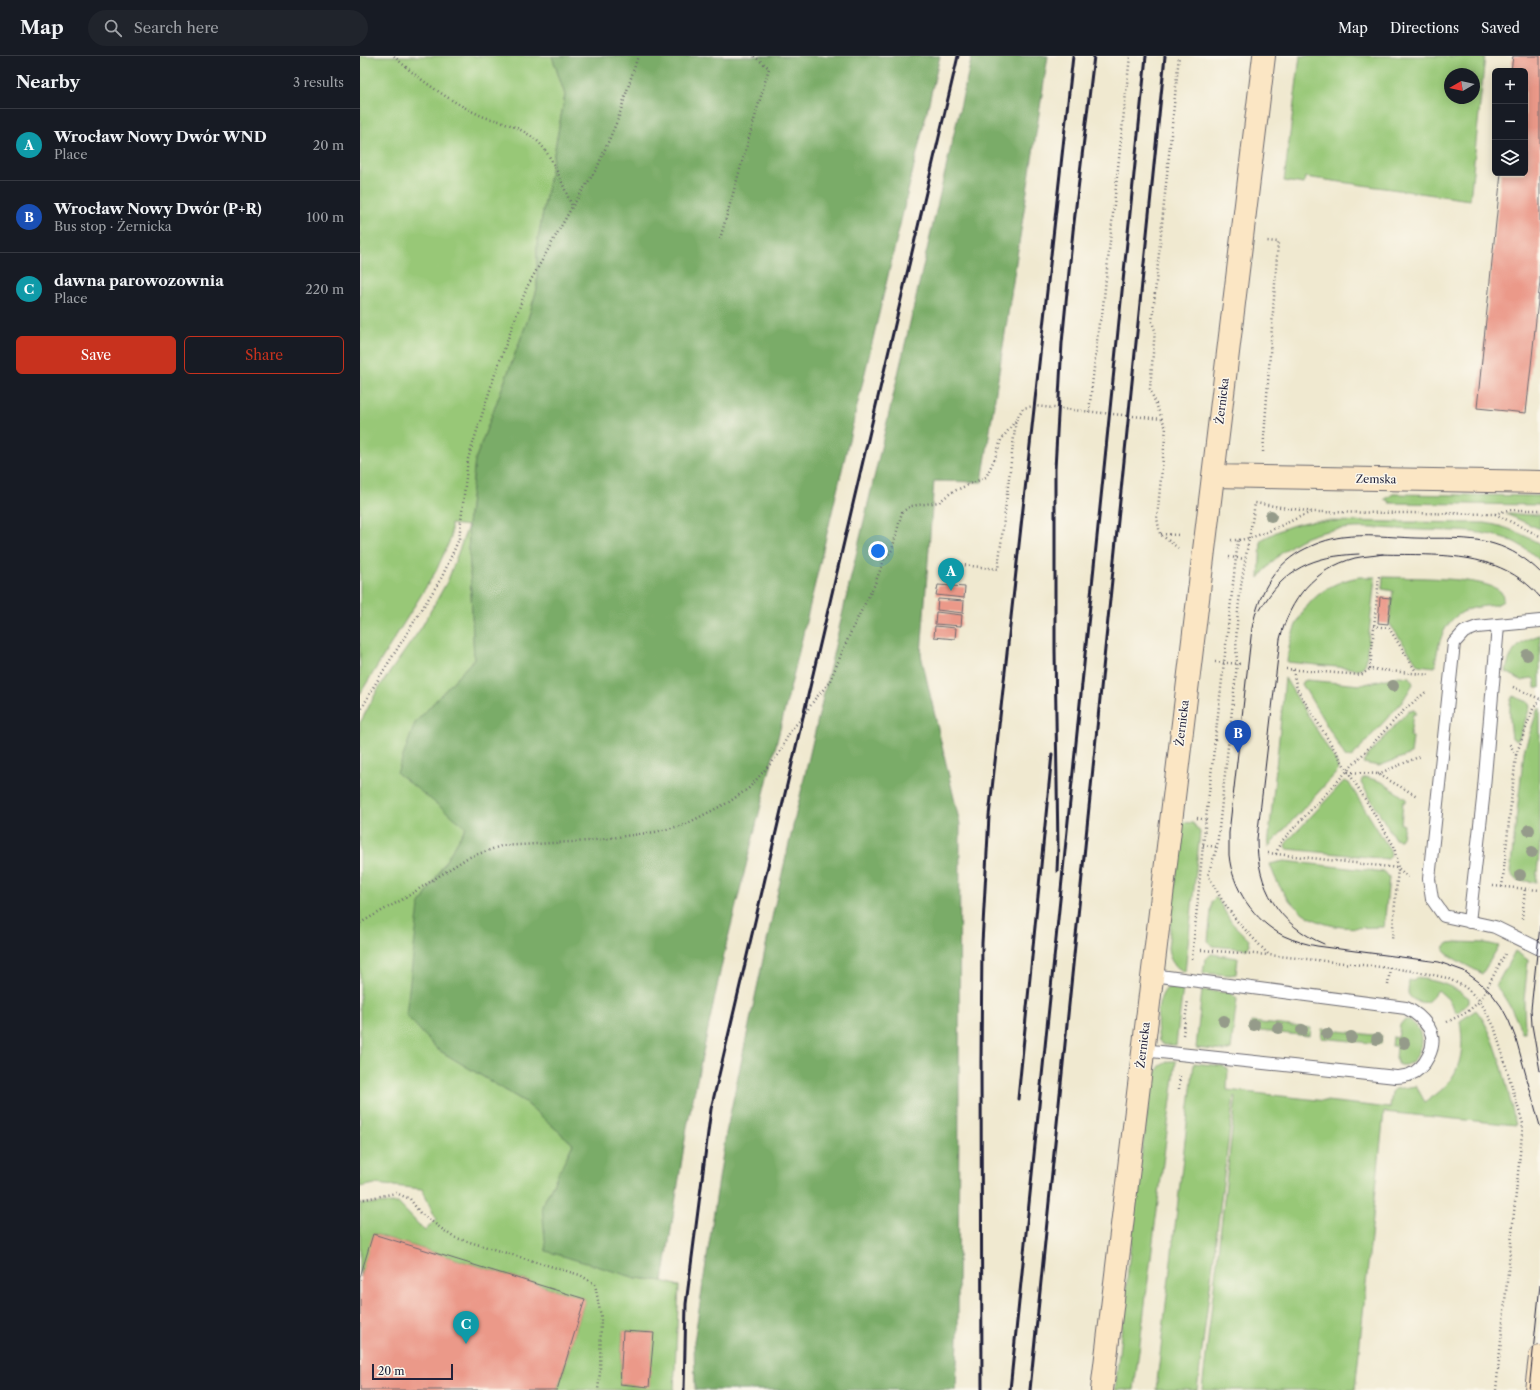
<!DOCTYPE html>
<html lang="en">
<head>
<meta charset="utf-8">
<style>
	:root { --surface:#171b24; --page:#20242c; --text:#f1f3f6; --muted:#9ea1a6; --line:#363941; --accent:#c8321e }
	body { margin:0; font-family:"Libre Caslon Text",serif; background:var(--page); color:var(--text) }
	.controls { position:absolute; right:12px; top:12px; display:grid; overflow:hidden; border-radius:6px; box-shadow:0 2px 10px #0003 }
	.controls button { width:36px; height:36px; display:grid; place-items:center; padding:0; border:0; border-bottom:1px solid var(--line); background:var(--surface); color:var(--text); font:20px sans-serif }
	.compass { position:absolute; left:1084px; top:12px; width:36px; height:36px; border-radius:50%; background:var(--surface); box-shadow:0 2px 10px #0003; rotate:261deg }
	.scale { position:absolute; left:12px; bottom:10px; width:81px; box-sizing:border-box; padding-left:4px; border:2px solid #22223b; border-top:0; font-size:11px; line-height:14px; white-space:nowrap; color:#22223b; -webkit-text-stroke:3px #fbf7ec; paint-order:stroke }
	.you { position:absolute; left:518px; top:495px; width:14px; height:14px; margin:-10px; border:3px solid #fff; border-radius:50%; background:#1a73e8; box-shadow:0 0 0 6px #1a73e833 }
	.badge { display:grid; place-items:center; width:26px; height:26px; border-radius:50%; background:var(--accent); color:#fff; font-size:13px; font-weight:700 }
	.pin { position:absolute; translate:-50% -33px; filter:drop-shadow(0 1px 2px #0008) }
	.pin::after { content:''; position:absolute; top:21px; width:14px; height:12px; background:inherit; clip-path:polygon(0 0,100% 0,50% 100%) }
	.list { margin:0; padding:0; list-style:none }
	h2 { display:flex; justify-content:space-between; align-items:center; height:52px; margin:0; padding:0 16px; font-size:17px }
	h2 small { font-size:13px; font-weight:400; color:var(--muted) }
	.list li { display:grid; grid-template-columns:26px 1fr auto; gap:12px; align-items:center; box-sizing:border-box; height:72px; padding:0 16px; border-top:1px solid var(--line) }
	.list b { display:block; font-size:15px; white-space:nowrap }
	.list p { margin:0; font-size:13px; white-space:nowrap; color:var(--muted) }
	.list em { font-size:13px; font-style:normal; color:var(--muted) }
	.actions { display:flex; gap:8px; padding:12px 16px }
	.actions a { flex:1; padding:9px 0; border:1px solid var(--accent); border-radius:6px; text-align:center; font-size:14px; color:var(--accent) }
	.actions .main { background:var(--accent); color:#fff }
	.icon { flex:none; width:22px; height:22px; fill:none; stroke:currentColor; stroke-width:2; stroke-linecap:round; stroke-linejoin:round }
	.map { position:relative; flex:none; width:1180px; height:1334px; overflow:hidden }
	header { display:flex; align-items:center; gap:24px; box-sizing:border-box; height:56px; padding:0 20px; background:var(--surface); border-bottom:1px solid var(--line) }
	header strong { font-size:19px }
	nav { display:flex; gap:22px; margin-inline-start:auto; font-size:14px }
	.search { width:280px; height:36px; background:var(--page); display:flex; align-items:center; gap:10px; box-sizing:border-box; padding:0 14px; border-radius:22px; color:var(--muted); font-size:15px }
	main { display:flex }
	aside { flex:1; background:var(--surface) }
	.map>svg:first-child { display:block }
	.green { fill:#98c877; stroke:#5d7559; fill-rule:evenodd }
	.forest { fill:#7aac68; stroke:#4e6752 }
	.building { fill:#eb9989 }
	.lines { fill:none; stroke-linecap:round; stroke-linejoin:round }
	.lane-casing { stroke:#6a686f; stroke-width:14 }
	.secondary-casing { stroke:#6a686f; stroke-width:24 }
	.path { stroke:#6a686f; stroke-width:2.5; stroke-dasharray:1 3; stroke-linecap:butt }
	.lane { stroke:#fff; stroke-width:12 }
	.secondary { stroke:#fbe6c4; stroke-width:22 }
	.tram { stroke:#22223b; stroke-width:1 }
	.rail { stroke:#22223b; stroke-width:3 }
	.tree { fill:#959b8a }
	.labels { text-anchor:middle; stroke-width:3; stroke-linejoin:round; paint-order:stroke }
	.street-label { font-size:11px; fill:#22223b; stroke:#fbf7ec }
</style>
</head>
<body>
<header>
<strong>Map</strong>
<div class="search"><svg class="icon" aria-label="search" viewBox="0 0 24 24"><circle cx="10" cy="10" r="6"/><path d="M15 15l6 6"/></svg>Search here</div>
<nav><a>Map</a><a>Directions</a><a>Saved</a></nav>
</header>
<main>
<aside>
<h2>Nearby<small>3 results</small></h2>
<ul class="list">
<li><span class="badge" style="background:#0f9aa8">A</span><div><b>Wrocław Nowy Dwór WND</b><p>Place</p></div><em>20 m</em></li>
<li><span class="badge" style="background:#1a4fb4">B</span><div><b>Wrocław Nowy Dwór (P+R)</b><p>Bus stop · Żernicka</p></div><em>100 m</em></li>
<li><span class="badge" style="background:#0f9aa8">C</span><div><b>dawna parowozownia</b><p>Place</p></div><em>220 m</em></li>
</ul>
<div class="actions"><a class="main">Save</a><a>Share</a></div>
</aside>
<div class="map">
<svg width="1180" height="1334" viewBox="0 0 1180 1334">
	<rect width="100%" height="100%" fill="#fbf7ec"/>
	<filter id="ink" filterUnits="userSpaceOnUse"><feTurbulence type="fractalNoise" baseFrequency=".025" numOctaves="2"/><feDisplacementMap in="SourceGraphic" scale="8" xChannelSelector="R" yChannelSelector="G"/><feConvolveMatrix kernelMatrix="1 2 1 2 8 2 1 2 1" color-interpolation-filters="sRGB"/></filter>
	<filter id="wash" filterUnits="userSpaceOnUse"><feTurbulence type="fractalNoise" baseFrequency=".012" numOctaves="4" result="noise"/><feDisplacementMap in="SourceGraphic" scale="16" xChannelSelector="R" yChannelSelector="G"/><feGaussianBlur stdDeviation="0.9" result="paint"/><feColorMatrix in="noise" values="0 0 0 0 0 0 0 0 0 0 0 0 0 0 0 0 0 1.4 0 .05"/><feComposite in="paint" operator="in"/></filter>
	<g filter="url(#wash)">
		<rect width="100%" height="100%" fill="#f0e9d0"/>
		<path class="green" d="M0,0H192L205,39L177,188V233L167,266L115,404L108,469L114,603L55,667L106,771L59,850L77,993L165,1046L213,1088L182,1150L276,1222L303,1225L319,1230L314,1334H197L225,1243L14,1178L0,1221V1148L38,1147L65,1175L76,1163L62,1133L15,1128L0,1131V667L18,633L61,572L88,524L108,470L91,468V482L76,515L0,638ZM263,1275L293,1277L289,1330L260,1328Z
			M940,0H1125L1110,144L945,121L944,128L924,125ZM1090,18H1114V42H1090Z
			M1033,438L1180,440V449L1029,447L1030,445L1024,444Z
			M1146,458L1180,459V473Z
			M957,465L1125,467C1146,470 1162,478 1180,488V505C1169,494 1156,485 1141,481C1114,474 1087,475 1059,474C1022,473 983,467 947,481C928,489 911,505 899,522L901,484C919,474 936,466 957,465Z
			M999,521H1015L1006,606C1004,611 1002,612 997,613L927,606C931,562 953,529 999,521Z
			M1023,521C1047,522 1125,520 1141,536C1143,539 1143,542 1143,545C1135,551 1128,549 1119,551C1086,556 1078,582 1075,611L1058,609L1029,567L1033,535L1022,533Z
			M1180,579V632H1175V624L1172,622L1166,623L1163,625L1146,616C1149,595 1160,585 1180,579Z
			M1039,620L1050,621L1053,628L1042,646L991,702L985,700L942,628L944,625L947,624L1001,629Z
			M925,622L977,707L978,715L908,791Z
			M1153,640L1168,646L1170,651L1159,682L1156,684L1152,682C1151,673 1147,646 1153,640Z
			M1180,652V788L1176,826L1156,824L1150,817L1164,695L1177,655Z
			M1049,654H1054L1056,656V658H1053L1050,680L1053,681L1051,698L1019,710L1003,707L1005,703Z
			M1006,721L1022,726L1046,743V746H1043L1041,768L1044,769L1042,781L1040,784L1035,783L1001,727L1002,723Z
			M984,725L989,727L1030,794L1031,800L1028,803L928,793L925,791L926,787Z
			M822,766L833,767L840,776L825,916C813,910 810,905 808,892Z
			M924,805L1025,816L1029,821L1024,871C1008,871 991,873 975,870C941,864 920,840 910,808Z
			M855,842H857L871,866L889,884L890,888L887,893L852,890L848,885L852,845Z
			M1097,886L1126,887L1139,890L1122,918C1113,912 1090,902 1084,895L1085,890L1089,887Z
			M1155,895L1168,904L1164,944L1165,977H1162C1155,959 1148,945 1136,930Z
			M851,898L878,902L876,918L870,919L843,917L845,904Z
			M1055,922C1076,924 1092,929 1109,942V946L1097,957L1088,943L1078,934C1075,938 1071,943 1067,946C1062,948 1050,944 1048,937C1048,933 1049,928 1049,924L1054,925Z
			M815,931L823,932L816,989H804L799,985C796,969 796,943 807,932Z
			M842,934L870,937L877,943L871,993L865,995L836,992Z
			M1116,954C1139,982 1147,1034 1156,1069L1024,1056L995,1334H842L876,1041L874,1040L837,1334H796L834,1007L862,1010L868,1013L867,1034L1030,1052L1032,1036L1035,1033L1056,1030L1065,1046C1098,1026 1106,1002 1100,965Z
			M1044,964H1050C1054,968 1058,971 1060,977C1064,990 1056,1012 1039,1009L1036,1003L1037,990H1032L1033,981L1038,982L1040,969Z
			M891,966L951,972L950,980L890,974Z
			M962,973L1022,980L1021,988L961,982Z
			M809,1005H816L774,1334H755L777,1130L792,1022L800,1010Z"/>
		<path class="forest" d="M192,0H580L432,625L364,898L327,1071L303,1225L276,1222L186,1195L182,1150L213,1088L165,1046L77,993L46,959L59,850L106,771L37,717L55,667L114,603L108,469L115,404L167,266L177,233V188L205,39Z
			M612,0H688L622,426L574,425L561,599L600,768L598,1283L596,1334H335L334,1286L366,1077L414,852Z"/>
		<g id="blocks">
			<path class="building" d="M1153,0H1180V226L1166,357L1117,352L1141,117H1165V15H1151Z
				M578,529L605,531L604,542L576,539Z
				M1020,541L1031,542L1028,568L1018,567Z
				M578,543L604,545L603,557L577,554Z
				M576,556L602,559L601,570L575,568Z
				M575,570L596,572L595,583L574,581Z
				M13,1178L225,1243L197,1334H0V1221Z
				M263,1275L294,1277L289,1331L260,1328Z"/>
		</g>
	</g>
	<g filter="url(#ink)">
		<use href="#blocks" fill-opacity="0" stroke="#6a686f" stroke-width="1"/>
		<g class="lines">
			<g class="lane-casing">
				<path id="lane" d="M1180,565L1117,571L1104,576L1094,587L1069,823L1072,843L1084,860L1135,871L1180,893
					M1109,866L1123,743L1138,570
					M782,994L1036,1021C1040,1021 1045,1020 1049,1019C1065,1013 1079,989 1069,972C1063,963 1055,956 1046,952L792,919"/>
			</g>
			<g class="secondary-casing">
				<path id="secondary" d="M853,420L1180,426
					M742,1334L904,0
					M1176,1334L1180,1301"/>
			</g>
			<path class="path" d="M34,0C55,21 94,48 122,60C129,63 136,64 143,66C156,71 173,79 182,90C196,108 203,130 212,150
				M360,183L409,12L394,0
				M729,356L739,267L742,260L770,0
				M802,363L790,333L795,274L792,266L819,0
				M903,396L918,186L907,185
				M1135,458L1180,480
				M801,478L820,479
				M871,484C895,486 929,464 952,456
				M869,501L885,503
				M585,507L638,513L656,364L663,352L674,350L802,363L806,372L797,462L800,478L818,492
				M1013,570L1029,572L1057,617
				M855,606L881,608
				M926,613L1001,619L1010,613L1071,619
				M1010,613L1019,520
				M933,614L937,633L1034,790L1038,812L1032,884
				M1153,631L1180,643
				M0,656L14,630L82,521L99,483L108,403L135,318L167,231L212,151L237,112L258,63L278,0
				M1156,699L1173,653L1180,644
				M988,716L1018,718L1057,740
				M1018,718L1061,700
				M837,762L846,764
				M843,789L857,791
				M908,797L1038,812L1048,821
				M916,798L920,787L1045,653L1067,635
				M1133,830L1180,834
				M1142,831L1156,699L1149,687
				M1162,863L1165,833
				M0,867L45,842L107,802L141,790L228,785L295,776L324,769L369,746L389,732L418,699L431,674L442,662L455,643L469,627L493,571L514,530L524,504L532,494L542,456L551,450L579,446L592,436L626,421L635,402L641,384L656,364
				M841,894L908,899
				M832,903L843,789L878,484
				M1028,929L1030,912
				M1087,966L1107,956L1120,945L1145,898
				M823,979L828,944
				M819,1033L820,1018
				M0,1144L36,1137L50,1143L60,1157L93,1181L220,1219L235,1228L241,1261L240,1316L238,1334
				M1136,1334L1163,1068L1134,970L1120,945L1105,931L1087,922L1060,916L1030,912L909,899L877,865L862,844L848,819L857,791L877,608C873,554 887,500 895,447L953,456L1135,458L1148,454H1180"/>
			<use href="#lane" class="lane"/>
			<use href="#secondary" class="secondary"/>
			<path class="tram" d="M1017,498C1076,500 1138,492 1180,541
				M1180,516C1167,503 1151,493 1134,488C1111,480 1079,483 1055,482C1031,481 1005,478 982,481C968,483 954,488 941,495C911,512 899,539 892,572L869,777C869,784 869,792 869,799C872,832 894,865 924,880C935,885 946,888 957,890L1079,906L1104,915L1119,926L1132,938L1141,950L1149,965L1156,983L1180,1070
				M900,554C924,512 953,500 999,498
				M1180,870L1171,953L1172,969L1180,1015
				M964,888C918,869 897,831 897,783L920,583C930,543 954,513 995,502C1004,500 1014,500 1023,498
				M1169,1334L1180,1229"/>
			<path class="rail" d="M697,815L698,792L695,594V413L702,287L713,175L734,0
				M658,1043L692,698
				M324,1334L326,1248L351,1053L598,0
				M622,1334L621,1007L622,887L629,760L713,0
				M650,1334L786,0
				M670,1334L805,0"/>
		</g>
		<g class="tree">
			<circle cx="911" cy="460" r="6"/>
			<circle cx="1167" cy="599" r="6"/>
			<circle cx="1033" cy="630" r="6"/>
			<circle cx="1169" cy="774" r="6"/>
			<circle cx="1172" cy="796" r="6"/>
			<circle cx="1160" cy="819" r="6"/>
			<circle cx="864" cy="965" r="6"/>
			<circle cx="894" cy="969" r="6"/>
			<circle cx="918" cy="972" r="6"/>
			<circle cx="942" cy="974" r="6"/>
			<circle cx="967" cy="978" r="6"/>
			<circle cx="991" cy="981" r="6"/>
			<circle cx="1017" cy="983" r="6"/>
			<circle cx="1044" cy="987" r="6"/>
		</g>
	</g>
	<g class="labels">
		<g class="street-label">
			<text transform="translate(862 345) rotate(-83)" y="4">Żernicka</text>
			<text transform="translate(1016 423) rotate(1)" y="4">Zemska</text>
			<text transform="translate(822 667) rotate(-83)" y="4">Żernicka</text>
			<text transform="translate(783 989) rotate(-83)" y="4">Żernicka</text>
		</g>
	</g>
</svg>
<div class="controls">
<button>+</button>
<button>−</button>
<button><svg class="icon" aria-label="layers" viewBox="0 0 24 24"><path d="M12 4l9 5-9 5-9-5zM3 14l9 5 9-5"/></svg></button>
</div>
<svg class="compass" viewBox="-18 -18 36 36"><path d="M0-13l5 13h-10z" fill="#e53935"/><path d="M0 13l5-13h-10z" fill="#9ea1a6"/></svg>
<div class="scale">20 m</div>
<div class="you"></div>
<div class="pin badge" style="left:591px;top:535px;background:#0f9aa8">A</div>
<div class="pin badge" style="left:878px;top:697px;background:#1a4fb4">B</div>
<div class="pin badge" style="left:106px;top:1288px;background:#0f9aa8">C</div>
</div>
</main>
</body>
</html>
